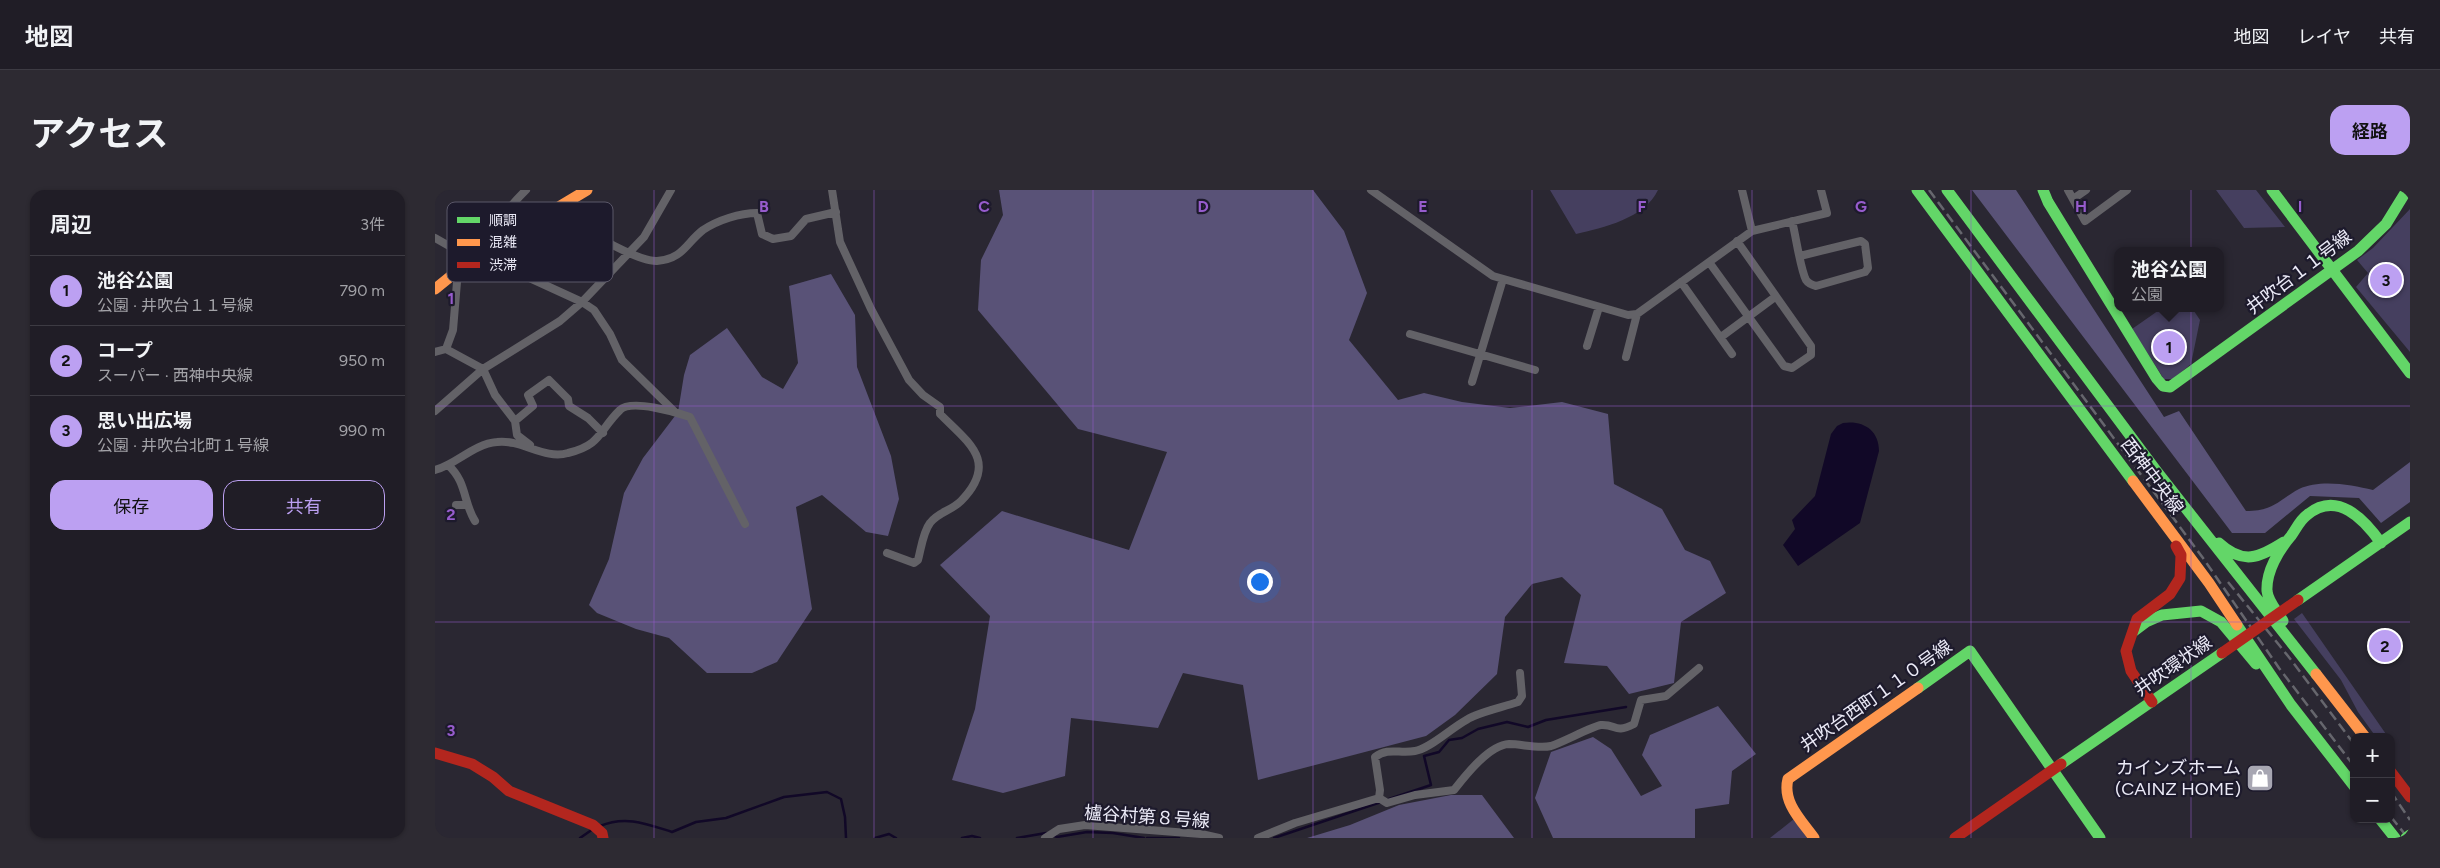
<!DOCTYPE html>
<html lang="ja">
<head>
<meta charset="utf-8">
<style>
	:root { --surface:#201d26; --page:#2d2a32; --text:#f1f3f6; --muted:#a2a2a7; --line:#3d3b43; --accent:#bca0f2 }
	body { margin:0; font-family:Figtree,"Noto Sans JP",sans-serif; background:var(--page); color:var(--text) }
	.controls { position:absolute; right:15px; bottom:15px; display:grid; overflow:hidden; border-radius:10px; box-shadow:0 1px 4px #0004 }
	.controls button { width:45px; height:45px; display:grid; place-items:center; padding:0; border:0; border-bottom:1px solid var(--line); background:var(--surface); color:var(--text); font:25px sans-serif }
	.you { position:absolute; left:824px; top:391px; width:18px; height:18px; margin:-12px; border:4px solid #fff; border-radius:50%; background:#1a73e8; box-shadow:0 0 0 8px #1a73e833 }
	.badge { display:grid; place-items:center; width:32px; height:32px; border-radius:50%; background:var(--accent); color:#111; font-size:16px; font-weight:700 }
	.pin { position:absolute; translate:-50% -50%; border:2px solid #fff; box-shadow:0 1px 5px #0006 }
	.popup { position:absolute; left:1679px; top:57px; width:110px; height:65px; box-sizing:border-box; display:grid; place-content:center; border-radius:10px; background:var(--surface); filter:drop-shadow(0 1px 4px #0005); font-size:16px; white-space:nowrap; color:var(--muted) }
	.popup b { font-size:19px; color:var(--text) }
	.popup::after { content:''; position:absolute; left:50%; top:100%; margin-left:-10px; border:10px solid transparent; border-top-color:var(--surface) }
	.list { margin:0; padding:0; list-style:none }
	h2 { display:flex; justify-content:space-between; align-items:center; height:65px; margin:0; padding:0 20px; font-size:21px }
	h2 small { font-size:16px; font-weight:400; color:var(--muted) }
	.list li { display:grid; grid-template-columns:32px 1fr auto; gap:15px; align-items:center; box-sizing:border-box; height:70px; padding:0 20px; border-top:1px solid var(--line) }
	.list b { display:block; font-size:19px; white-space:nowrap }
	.list p { margin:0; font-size:16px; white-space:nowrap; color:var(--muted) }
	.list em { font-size:16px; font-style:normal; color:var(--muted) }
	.actions { display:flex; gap:10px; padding:15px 20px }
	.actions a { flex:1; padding:11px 0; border:1px solid var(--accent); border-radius:15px; text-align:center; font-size:18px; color:var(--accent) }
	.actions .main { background:var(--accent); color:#111 }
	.map { position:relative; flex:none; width:1975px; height:648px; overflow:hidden; border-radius:15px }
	header { display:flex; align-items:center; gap:30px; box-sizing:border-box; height:70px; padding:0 25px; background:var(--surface); border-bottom:1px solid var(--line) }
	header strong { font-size:24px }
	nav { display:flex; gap:28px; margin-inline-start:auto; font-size:18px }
	.intro { display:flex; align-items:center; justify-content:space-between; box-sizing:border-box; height:120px; padding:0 30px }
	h1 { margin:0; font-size:35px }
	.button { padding:12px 22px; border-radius:15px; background:var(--accent); color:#111; font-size:18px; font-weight:700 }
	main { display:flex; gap:30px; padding:0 30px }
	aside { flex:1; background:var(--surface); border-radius:15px; box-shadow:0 1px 4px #0004 }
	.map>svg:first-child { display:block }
	.green { fill:#453f5f }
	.forest { fill:#595277 }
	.water { fill:#110827 }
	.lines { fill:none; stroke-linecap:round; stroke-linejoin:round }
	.stream { stroke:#110827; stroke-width:2.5 }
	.street { stroke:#636267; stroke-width:8 }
	.fast { stroke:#63d668; stroke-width:11 }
	.slow { stroke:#ff974d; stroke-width:11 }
	.jam { stroke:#b3261e; stroke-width:11 }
	.rail { stroke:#66666d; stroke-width:2.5; stroke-dasharray:10 5; stroke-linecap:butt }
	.fast-bridge { stroke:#63d668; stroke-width:11 }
	.jam-bridge { stroke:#b3261e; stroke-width:11 }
	.grid { fill:none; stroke:#975ccd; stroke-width:1; stroke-opacity:0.55 }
	.labels { text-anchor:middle; stroke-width:4.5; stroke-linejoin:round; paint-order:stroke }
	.street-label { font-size:18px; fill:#ebeaf7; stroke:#1d1a2c }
	.poi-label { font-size:18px; fill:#ebeaf7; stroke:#1d1a2c; text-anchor:end }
	.key { fill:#1d1a2c; stroke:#5b5869; stroke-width:1 }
	.key-label { font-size:14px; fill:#ebeaf7 }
	.grid-label { font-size:16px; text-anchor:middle; font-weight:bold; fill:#975ccd; stroke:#1d1a2c; stroke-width:4.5; stroke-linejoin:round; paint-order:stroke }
</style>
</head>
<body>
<header>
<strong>地図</strong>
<nav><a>地図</a><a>レイヤ</a><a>共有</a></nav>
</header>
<div class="intro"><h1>アクセス</h1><a class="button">経路</a></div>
<main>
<aside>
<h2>周辺<small>3件</small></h2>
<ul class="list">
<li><span class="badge">1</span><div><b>池谷公園</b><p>公園 · 井吹台１１号線</p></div><em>790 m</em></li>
<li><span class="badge">2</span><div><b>コープ</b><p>スーパー · 西神中央線</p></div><em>950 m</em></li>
<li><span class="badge">3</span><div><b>思い出広場</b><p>公園 · 井吹台北町１号線</p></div><em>990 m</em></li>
</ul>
<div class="actions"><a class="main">保存</a><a>共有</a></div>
</aside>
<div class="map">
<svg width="1975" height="648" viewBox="0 0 1975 648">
	<rect width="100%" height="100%" fill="#2a2732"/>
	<path class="green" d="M1115,0H1223C1210,28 1168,38 1141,44Z
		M1781,0H1821L1850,37L1809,38Z
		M1975,19V162L1921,97L1933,83L1922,70L1938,58Z
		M1727,118H1757L1765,130L1756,174L1738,189H1729L1697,139Z
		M1867,423L1953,547H1941L1923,522L1906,490L1859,429Z
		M1359,629L1372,648H1335Z"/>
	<path class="forest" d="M564,0H878L909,41L932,103L914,150L963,210L989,203L1027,212L1075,218L1127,212L1173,224L1179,294L1227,319L1250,360L1275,371L1291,403L1246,432L1239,493L1194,504L1172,476L1129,473L1146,405L1127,387L1097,394L1070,427L1062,484L1020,525L991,546L823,590L808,495L748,483L723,538L636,528L630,586L568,603L517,590L540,519L555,426L505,375L567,321L694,360L732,262L643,239L543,120L546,70L568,25Z
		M1537,0H1581L1729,227L1744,221L1811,321C1839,321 1842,311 1864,299C1886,289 1916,295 1938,300L1975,272V312L1946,333L1924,308L1875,306L1830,343H1797Z
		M396,84L420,125L422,177L456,266L464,309L453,346L431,342L387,305L361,317L377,419L342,472L317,483H272L234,448L201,439L162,423L154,415L174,369L189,303L208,268L243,222L249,185L255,165L292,138L327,187L348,199L363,173L354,96Z
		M1283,516L1321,564L1297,581L1294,614L1260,619V648H1118L1100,608L1116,562L1158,547L1176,559L1206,606L1227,596L1207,565L1215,545Z
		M1016,605H1047L1079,648H872L915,635L964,615Z"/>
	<path class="water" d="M1408,233C1428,230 1444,240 1444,261L1425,333L1363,376L1348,355L1360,339L1357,330L1380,306L1396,244L1402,236Z"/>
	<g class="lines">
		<path class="stream" d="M954,609L996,595L989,566L1004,562L1014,550L1027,548L1043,539L1072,532L1093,537L1111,530L1191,517
			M165,636C191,625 212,634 237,642L261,632L291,628L349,607L392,602L406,609L410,627L411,648
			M145,648L158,639
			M440,648L454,644L461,648
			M527,648L537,646L545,648
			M582,648L611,643L622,647L652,642L678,643L709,648
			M712,648H744
			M839,648L946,612"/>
		<path class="street" d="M91,0C74,17 58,35 53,60L75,79L147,112L159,120L175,144L187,170L240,222
			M397,0L405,52L436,119L474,190L488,205L505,217V224C534,253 564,272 526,311C516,321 503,322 495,333C488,342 486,359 483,370L479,373L452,363
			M936,0L1058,86L1193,125L1202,124L1317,41L1392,23L1386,0
			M1307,0L1317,41
			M1633,0L1650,31L1692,0
			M1638,9L1651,0
			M118,21C139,33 200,72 222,71C248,69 251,53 268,40C283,30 305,23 322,23L327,44L338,49L356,46L371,29L401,22
			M1357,31C1361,46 1365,78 1371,90C1373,93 1377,95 1381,96L1430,82L1433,78L1430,54L1426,51L1365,66
			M0,48L37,69
			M1274,72L1349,176L1357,178L1376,165V156L1302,51
			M1246,92L1297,164
			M975,144L1100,180
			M1286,147L1340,107
			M1152,156L1164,117
			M11,159L18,140L23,80
			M0,162L11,159L48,179L60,205L80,231L82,245L95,255
			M1191,167L1202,124
			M1037,192L1068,89
			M0,221L48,179L125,131L147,112L209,47L236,0
			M80,231L98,216L93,205L114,190L133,209L134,216L153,228L168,243
			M13,275C32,292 28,312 40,331
			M0,280C22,274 38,254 62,252C87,249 109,270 133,263C167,255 164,240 185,220C196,209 241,222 255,227L310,334
			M21,315H32
			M944,608L945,600L940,567C954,557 964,564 980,561C996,559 1021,533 1039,526C1053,520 1068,517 1083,512L1087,506L1085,483
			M610,648L624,639L650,635L766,644L784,648
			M823,648L860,633L944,608L952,613L980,605L1019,600C1030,586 1054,555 1074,554C1087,554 1103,559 1116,556C1128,552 1158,536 1166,535C1182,534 1179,544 1199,534L1206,510L1231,506L1264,478"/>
		<path class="fast" d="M1482,0L1698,291
			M1512,0L1723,283L1881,484
			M1608,0L1613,12L1722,189L1728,196L1735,197L1923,61L1951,34L1972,0
			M1837,0L1975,183
			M1784,353C1808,375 1824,368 1849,352
			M1863,410L1975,332
			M1848,431C1843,422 1833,412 1832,401C1831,381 1844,360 1856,346C1861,339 1865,330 1872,325C1902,300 1929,329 1946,353
			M1802,435L1856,515L1919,596
			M1699,441L1711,432L1727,425L1766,421L1786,432L1821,474
			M1483,498L1535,461L1665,648
			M1626,574L1787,463
			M1945,629L1960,648"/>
		<path class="slow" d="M0,99L37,69L152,0
			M1698,291L1774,393L1802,435
			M1881,484L1930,547
			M1379,648C1366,630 1347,612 1353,589L1483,498"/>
		<path class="jam" d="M1717,512L1696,481L1691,461L1702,429L1735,404L1745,388L1746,365L1741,356
			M0,563L37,574L58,587L74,601L158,635L167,643L168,648
			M1956,582L1975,607
			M1520,648L1626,574"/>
		<path class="rail" d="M1494,0L1768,368L1844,478L1919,576
			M1793,392L1857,471L1919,554
			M1956,602L1975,630
			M1956,627L1973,648"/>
		<path class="fast-bridge" d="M1971,648L1975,645"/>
		<path class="jam-bridge" d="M1787,463L1863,410"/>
	</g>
	<path class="grid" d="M219,0V648M439,0V648M658,0V648M878,0V648M1097,0V648M1317,0V648M1536,0V648M1756,0V648M0,216H1975M0,432H1975"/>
	<defs>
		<g id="shop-square" transform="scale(1.4375)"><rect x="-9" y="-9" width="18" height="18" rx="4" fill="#a7a6b2" stroke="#1d1a2c"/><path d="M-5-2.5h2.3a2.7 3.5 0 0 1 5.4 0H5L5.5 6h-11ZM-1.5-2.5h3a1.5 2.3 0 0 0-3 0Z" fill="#fff"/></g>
	</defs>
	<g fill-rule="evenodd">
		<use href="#shop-square" x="1825" y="588"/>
	</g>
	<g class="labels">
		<g class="street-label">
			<text transform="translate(1864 82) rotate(-37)" y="6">井吹台１１号線</text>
			<text transform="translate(1717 286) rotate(53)" y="6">西神中央線</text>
			<text transform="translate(1738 476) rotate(-35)" y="6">井吹環状線</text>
			<text transform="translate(1441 506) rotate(-35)" y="6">井吹台西町１１０号線</text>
			<text transform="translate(712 627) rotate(4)" y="6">櫨谷村第８号線</text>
		</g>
		<g class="poi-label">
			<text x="1806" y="584">カインズホーム<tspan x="1806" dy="21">(CAINZ HOME)</tspan></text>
		</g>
	</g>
	<rect x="12" y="12" width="166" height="80" rx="8" class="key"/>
	<rect x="22" y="27" width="23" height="6" fill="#63d668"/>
	<rect x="22" y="49" width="23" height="7" fill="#ff974d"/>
	<rect x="22" y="72" width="23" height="6" fill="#b3261e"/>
	<g class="key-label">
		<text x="54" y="35">順調</text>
		<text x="54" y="57">混雑</text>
		<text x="54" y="80">渋滞</text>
	</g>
	<g class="grid-label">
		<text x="329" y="22">B</text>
		<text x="549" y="22">C</text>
		<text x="768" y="22">D</text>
		<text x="988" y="22">E</text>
		<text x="1207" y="22">F</text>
		<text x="1426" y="22">G</text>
		<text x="1646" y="22">H</text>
		<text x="1865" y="22">I</text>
		<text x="16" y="114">1</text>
		<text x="16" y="330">2</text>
		<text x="16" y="546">3</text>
	</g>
</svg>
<div class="controls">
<button>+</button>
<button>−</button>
</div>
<div class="you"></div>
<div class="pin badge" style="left:1734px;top:157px">1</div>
<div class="popup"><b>池谷公園</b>公園</div>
<div class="pin badge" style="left:1950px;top:456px">2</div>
<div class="pin badge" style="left:1951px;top:90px">3</div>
</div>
</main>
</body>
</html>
